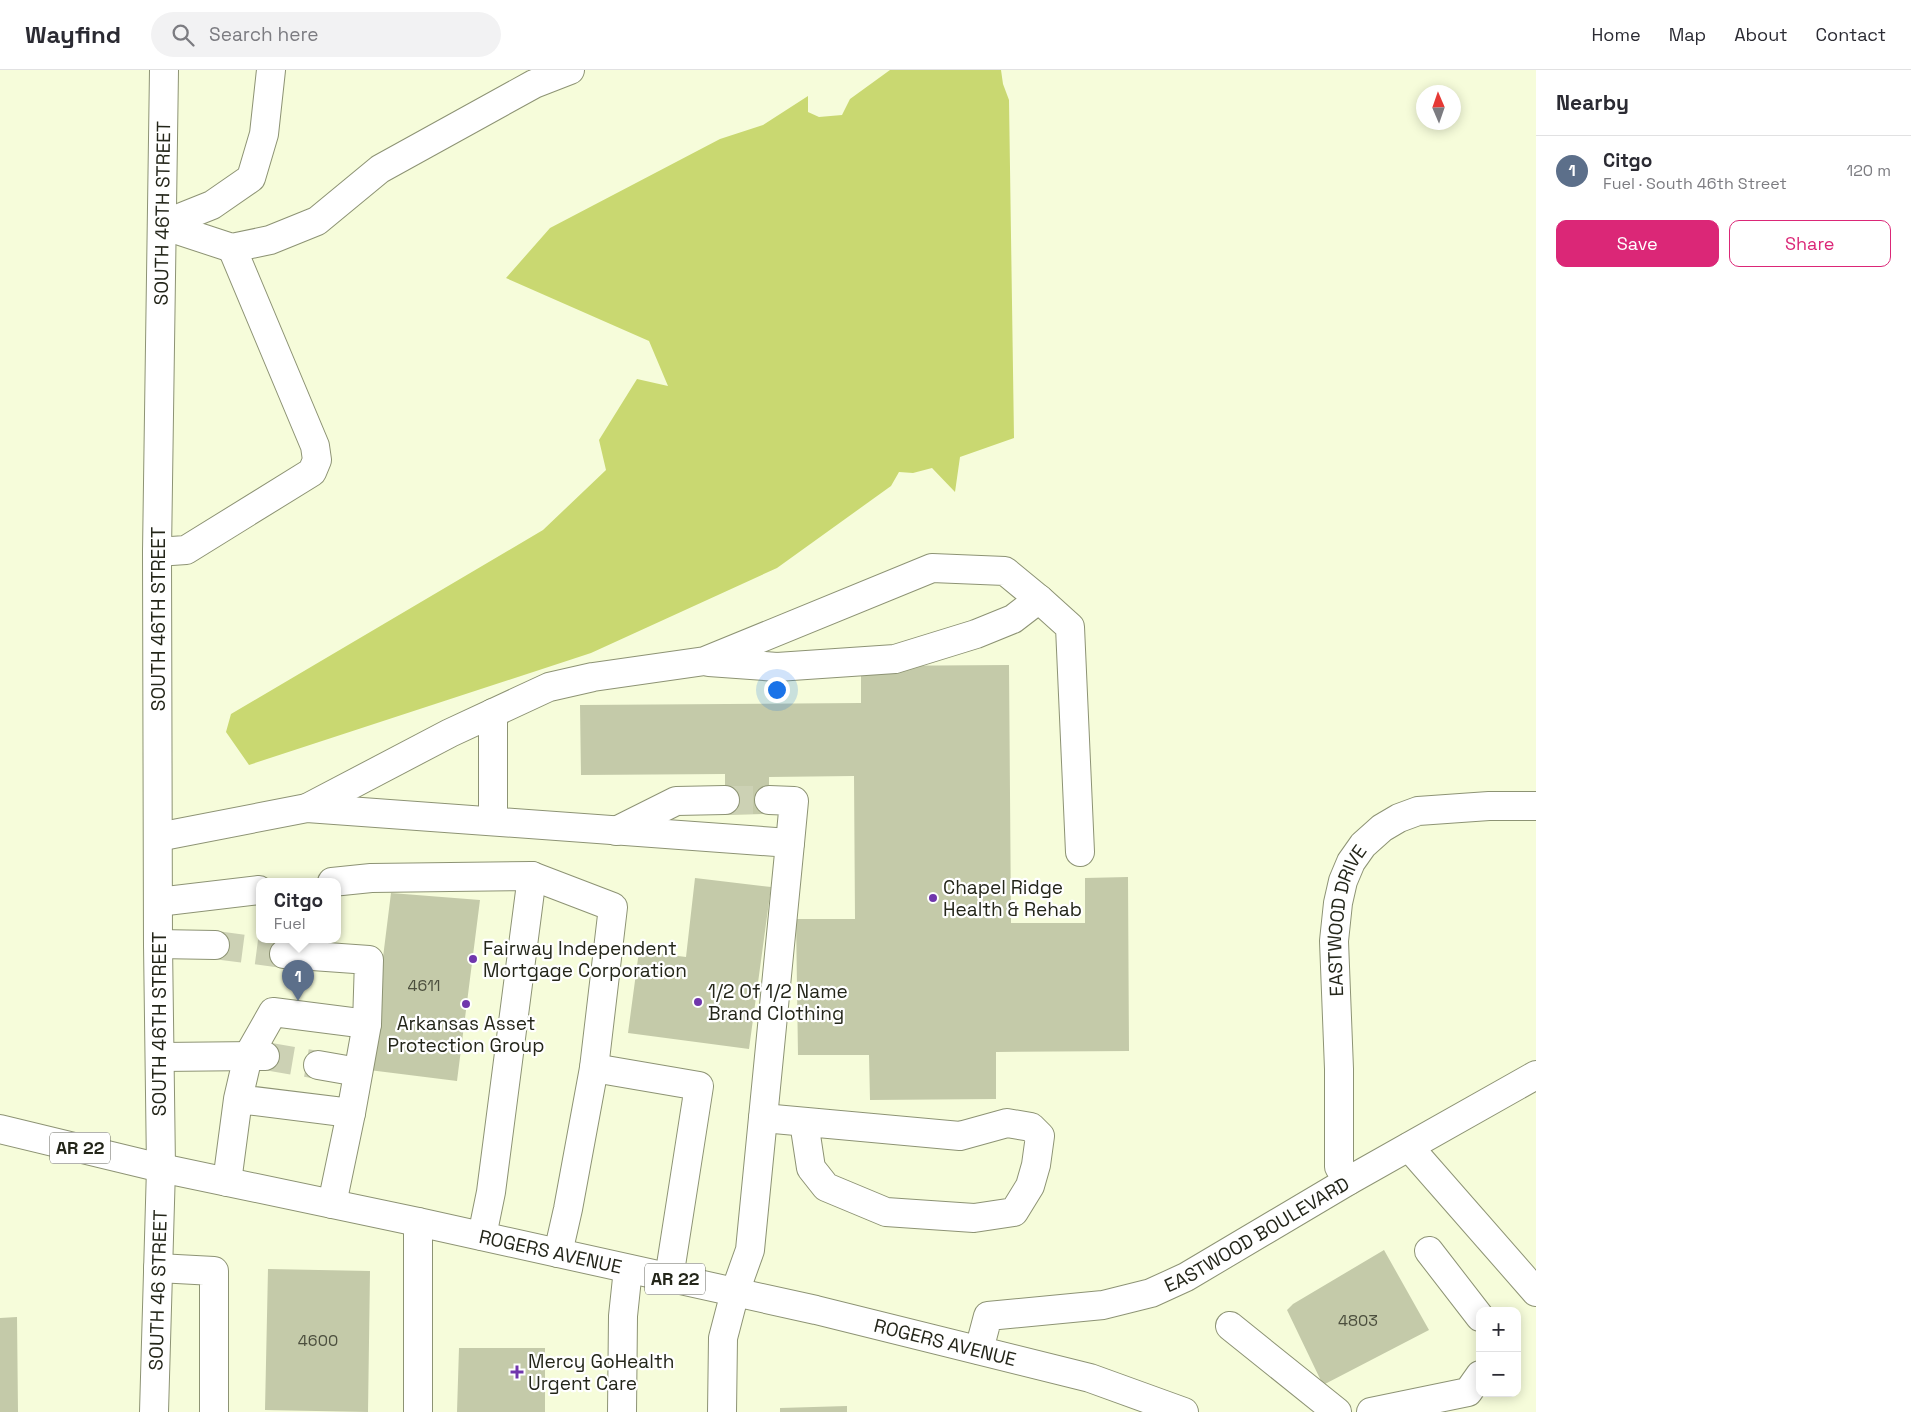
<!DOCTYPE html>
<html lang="en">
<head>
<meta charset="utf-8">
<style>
	:root { --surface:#fff; --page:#f2f2f3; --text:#2b2b33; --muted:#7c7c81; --line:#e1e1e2; --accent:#db2777 }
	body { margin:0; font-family:"Space Grotesk",sans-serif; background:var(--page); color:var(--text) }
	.controls { position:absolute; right:15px; bottom:15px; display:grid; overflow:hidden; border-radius:10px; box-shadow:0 2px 12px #0003 }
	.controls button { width:45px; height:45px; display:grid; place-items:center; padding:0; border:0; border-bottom:1px solid var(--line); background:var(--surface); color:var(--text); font:25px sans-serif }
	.compass { position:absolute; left:1416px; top:15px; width:45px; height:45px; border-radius:50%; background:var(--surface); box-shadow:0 2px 12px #0003; rotate:358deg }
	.you { position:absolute; left:776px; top:619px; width:18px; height:18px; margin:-12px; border:4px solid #fff; border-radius:50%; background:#1a73e8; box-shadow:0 0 0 8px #1a73e833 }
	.badge { display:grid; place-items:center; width:32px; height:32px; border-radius:50%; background:var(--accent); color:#fff; font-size:16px; font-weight:700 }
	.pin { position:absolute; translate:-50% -41px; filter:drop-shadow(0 1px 2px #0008) }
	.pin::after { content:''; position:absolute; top:26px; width:18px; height:15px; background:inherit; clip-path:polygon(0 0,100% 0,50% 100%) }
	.popup { position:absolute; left:256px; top:808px; width:85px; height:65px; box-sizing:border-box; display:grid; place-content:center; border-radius:10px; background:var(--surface); filter:drop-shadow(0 1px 4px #0005); font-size:16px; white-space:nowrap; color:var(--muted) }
	.popup b { font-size:19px; color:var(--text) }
	.popup::after { content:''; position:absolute; left:50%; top:100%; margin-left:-10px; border:10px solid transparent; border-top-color:var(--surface) }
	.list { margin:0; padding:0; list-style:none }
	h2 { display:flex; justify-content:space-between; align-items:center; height:65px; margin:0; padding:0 20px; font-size:21px }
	h2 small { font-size:16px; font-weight:400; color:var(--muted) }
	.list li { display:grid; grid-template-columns:32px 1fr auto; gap:15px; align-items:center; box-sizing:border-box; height:70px; padding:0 20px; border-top:1px solid var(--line) }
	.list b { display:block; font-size:19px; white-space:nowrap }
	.list p { margin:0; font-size:16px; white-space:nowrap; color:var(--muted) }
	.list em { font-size:16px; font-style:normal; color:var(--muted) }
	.actions { display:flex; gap:10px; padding:15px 20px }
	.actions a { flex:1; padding:11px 0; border:1px solid var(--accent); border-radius:10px; text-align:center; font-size:18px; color:var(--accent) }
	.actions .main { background:var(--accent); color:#fff }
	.icon { flex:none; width:28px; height:28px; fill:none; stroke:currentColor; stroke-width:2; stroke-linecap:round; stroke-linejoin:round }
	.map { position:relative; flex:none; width:1536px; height:1342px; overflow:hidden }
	header { display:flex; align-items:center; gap:30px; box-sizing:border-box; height:70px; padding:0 25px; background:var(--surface); border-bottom:1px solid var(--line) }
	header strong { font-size:24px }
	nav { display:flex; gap:28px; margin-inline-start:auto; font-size:18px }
	.search { width:350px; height:45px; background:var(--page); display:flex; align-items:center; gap:12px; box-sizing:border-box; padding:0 18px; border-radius:28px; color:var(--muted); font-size:19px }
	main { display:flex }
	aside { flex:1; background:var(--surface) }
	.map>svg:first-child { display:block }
	.water { fill:#c9d871 }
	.building { fill:#c4caa9 }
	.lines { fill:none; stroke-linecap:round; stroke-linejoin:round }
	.minor-tunnel { stroke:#ccd1b4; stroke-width:28; stroke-dasharray:28 14; stroke-linecap:butt }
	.minor-casing { stroke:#8d9374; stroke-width:30 }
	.major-casing { stroke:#8d9374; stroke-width:30 }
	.minor { stroke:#fff; stroke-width:28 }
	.major { stroke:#fff; stroke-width:28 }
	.poi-dot { fill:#7036ac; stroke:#fff; stroke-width:2 }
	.labels { text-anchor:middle; stroke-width:4.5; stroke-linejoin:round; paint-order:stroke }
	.number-label { font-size:16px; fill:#4c4f3e }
	.shield { fill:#fff; stroke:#66675f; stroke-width:1 }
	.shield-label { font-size:18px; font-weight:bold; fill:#24261a }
	.street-label { font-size:19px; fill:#24261a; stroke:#fff }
	.poi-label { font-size:19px; fill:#24261a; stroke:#fff; text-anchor:start }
</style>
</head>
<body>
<header>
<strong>Wayfind</strong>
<div class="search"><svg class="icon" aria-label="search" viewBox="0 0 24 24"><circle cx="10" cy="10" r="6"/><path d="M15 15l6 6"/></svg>Search here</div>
<nav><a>Home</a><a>Map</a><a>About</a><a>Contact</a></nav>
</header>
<main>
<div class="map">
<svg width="1536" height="1342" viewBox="0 0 1536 1342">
	<rect width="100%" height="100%" fill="#f6fcda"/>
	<path class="water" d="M890,0H1001L1003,14L1009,30L1014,368L960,387L955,422L932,398L913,403L899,402L891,416L777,498L591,583L249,695L226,662L231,644L543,460L606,400L599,370L637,309L668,316L649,271L506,208L550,158L720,69L763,55L808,26V42L819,47L842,45L850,29Z"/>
	<path class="building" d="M1009,595L1011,853H1085V808L1128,807L1129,981L996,982V1029L870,1030L869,985H798L796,849H855L854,706L769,707V744L725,745V704L581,705L580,635L861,633V596Z
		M695,808L771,817L749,979L628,963L639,881L686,887Z
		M391,823L480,830L457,1011L369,1000Z
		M1384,1180L1429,1260L1323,1315L1287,1240L1293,1234Z
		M268,1199L370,1201L368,1342L265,1340Z
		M17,1247L18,1342H0V1248Z
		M459,1278H545V1342H457Z
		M847,1336V1342H780V1338Z"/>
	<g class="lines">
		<path class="minor-tunnel" d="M725,730H769
			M215,875L284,884
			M265,986L318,995"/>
		<g class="minor-casing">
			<g id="minor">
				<path d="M162,155L232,178L270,170L317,151L380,99L534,14L570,0"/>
				<path d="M162,155L212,135L251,108L264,64L271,0"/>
				<path d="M157,482L186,480L312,402L317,390L315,376L232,178"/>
				<path d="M709,592L777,597L895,589L976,564L1013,549L1039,529"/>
				<path d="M769,730L794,731L790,773"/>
				<path d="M307,738L450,663L549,617L593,607L705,591L932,498L1005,501L1039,529L1070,557L1080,782"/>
				<path d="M493,751V643"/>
				<path d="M616,761L676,731L725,730"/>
				<path d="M158,767L307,738L790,773L750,1180L735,1222L723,1268L722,1342"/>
				<path d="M332,812L371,808L532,806L613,837L594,998L568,1139L558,1183"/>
				<path d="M158,832L259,820"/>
				<path d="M158,874L215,875"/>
				<path d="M284,884L369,890L367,954"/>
				<path d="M161,987L265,986"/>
				<path d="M318,995L358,1002"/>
				<path d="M594,998L699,1016L669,1208"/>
				<path d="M763,1048L960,1066L1007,1053L1031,1057L1040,1066L1036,1095L1030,1116L1014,1142L974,1148L886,1142L826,1117L811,1098L804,1052"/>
				<path d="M1409,1077L1536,1222"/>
				<path id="s1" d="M1348,1111L1339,1097V999L1334,871L1338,833L1343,811L1351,792L1363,775L1382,758L1399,748L1418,741L1489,736H1536"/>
				<path d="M227,1112L238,1029L248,986L273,942L367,954L351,1043L238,1029"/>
				<path d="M332,1134L351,1043"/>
				<path d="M418,1152V1342"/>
				<path d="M482,1166L491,1122L532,806"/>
				<path d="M1429,1181L1480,1247"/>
				<path d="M158,1198L214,1201V1342"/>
				<path d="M1230,1256L1337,1342"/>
				<path id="s2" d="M979,1280L988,1246L1103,1235L1151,1223L1186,1207L1348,1111L1536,1005"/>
				<path id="s3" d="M154,1342L161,1098L158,874L157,482L164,0"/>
				<path d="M622,1342L623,1246L628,1199"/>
				<path d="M1371,1342L1468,1322L1480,1305"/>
			</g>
		</g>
		<g class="major-casing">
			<g id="major">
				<path id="s4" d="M0,1059L161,1098L418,1152L816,1240L1090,1308L1184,1342"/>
			</g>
		</g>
		<use href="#minor" class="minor"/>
		<use href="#major" class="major"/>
	</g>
	<g class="poi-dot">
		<circle cx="933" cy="828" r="5"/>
		<circle cx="473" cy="889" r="5"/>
		<circle cx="698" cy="932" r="5"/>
		<circle cx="466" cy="934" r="5"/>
		<path d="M514.5 1294.5h5v5h5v5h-5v5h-5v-5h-5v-5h5z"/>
	</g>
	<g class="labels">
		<g class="number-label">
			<text x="424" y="921">4611</text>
			<text x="1358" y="1256">4803</text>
			<text x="318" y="1276">4600</text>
		</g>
		<g class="shield">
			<rect x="50" y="1062.5" width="60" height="31" rx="4"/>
			<rect x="645" y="1193.5" width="60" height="31" rx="4"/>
		</g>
		<g class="shield-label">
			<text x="80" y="1084">AR 22</text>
			<text x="675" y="1215">AR 22</text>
		</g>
		<g class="street-label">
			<text dy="7" stroke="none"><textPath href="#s3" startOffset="1199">SOUTH 46TH STREET</textPath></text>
			<text transform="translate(158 549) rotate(-90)" y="7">SOUTH 46TH STREET</text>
			<text dy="7" stroke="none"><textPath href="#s1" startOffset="265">EASTWOOD DRIVE</textPath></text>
			<text transform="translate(159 954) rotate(-90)" y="7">SOUTH 46TH STREET</text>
			<text dy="7" stroke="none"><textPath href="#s2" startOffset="321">EASTWOOD BOULEVARD</textPath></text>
			<text dy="7" stroke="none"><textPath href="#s4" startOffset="564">ROGERS AVENUE</textPath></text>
			<text dy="7" stroke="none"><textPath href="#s3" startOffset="122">SOUTH 46 STREET</textPath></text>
			<text dy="7" stroke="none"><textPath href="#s4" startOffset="969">ROGERS AVENUE</textPath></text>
		</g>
		<g class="poi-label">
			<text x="943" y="824">Chapel Ridge<tspan x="943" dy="22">Health &amp; Rehab</tspan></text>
			<text x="483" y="885">Fairway Independent<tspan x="483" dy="22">Mortgage Corporation</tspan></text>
			<text x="708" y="928">1/2 Of 1/2 Name<tspan x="708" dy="22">Brand Clothing</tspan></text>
			<text x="466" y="960" text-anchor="middle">Arkansas Asset<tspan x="466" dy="22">Protection Group</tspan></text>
			<text x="528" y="1298">Mercy GoHealth<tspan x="528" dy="22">Urgent Care</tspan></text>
		</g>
	</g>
</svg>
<div class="controls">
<button>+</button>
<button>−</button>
</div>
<svg class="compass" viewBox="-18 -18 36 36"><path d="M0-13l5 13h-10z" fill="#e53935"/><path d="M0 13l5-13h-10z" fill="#7c7c81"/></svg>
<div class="you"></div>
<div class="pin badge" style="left:298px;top:931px;background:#5c6f8a">1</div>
<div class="popup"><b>Citgo</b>Fuel</div>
</div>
<aside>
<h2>Nearby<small></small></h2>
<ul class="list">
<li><span class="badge" style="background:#5c6f8a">1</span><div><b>Citgo</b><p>Fuel · South 46th Street</p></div><em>120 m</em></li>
</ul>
<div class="actions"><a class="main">Save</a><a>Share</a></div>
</aside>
</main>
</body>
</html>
